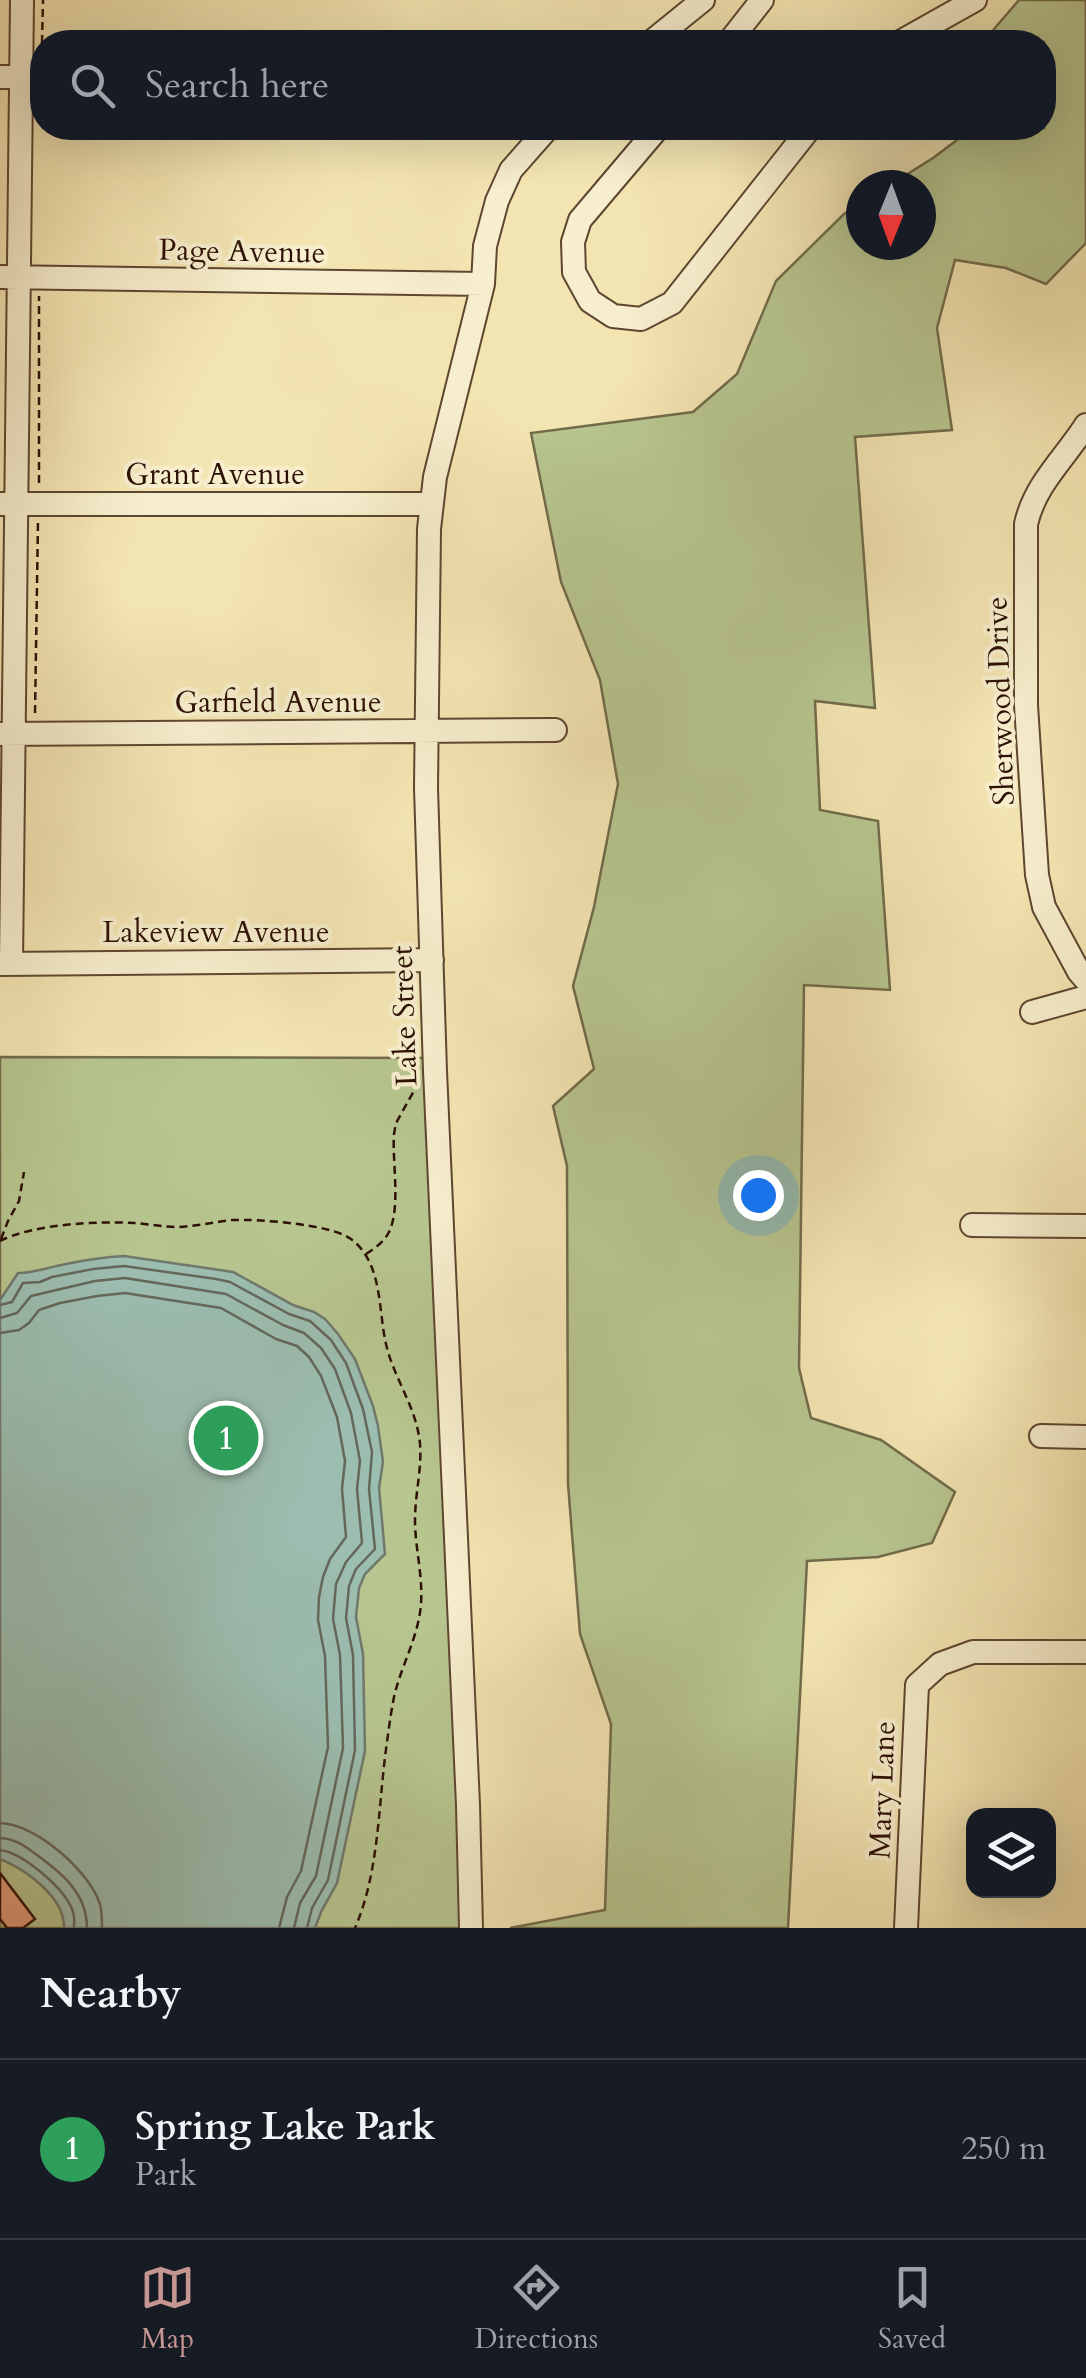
<!DOCTYPE html>
<html lang="en">
<head>
<meta charset="utf-8">
<style>
	:root { --surface:#171b24; --page:#20242c; --text:#f1f3f6; --muted:#9ea1a6; --line:#363941; --accent:#c59692 }
	body { margin:0; font-family:Cardo,serif; background:var(--page); color:var(--text) }
	.controls { position:absolute; right:30px; bottom:30px; display:grid; overflow:hidden; border-radius:20px; box-shadow:0 10px 40px #0002 }
	.controls button { width:90px; height:90px; display:grid; place-items:center; padding:0; border:0; border-bottom:2px solid var(--line); background:var(--surface); color:var(--text); font:50px sans-serif }
	.compass { position:absolute; left:846px; top:170px; width:90px; height:90px; border-radius:50%; background:var(--surface); box-shadow:0 10px 40px #0002; rotate:181deg }
	.you { position:absolute; left:758px; top:1195px; width:35px; height:35px; margin:-25px; border:8px solid #fff; border-radius:50%; background:#1a73e8; box-shadow:0 0 0 15px #1a73e833 }
	.badge { display:grid; place-items:center; width:65px; height:65px; border-radius:50%; background:var(--accent); color:#fff; font-size:32px; font-weight:700 }
	.pin { position:absolute; translate:-50% -50%; border:5px solid #fff; box-shadow:0 2px 10px #0006 }
	.list { margin:0; padding:0; list-style:none }
	h2 { display:flex; justify-content:space-between; align-items:center; height:130px; margin:0; padding:0 40px; font-size:42px }
	h2 small { font-size:32px; font-weight:400; color:var(--muted) }
	.list li { display:grid; grid-template-columns:65px 1fr auto; gap:30px; align-items:center; box-sizing:border-box; height:180px; padding:0 40px; border-top:2px solid var(--line) }
	.list b { display:block; font-size:38px; white-space:nowrap }
	.list p { margin:0; font-size:32px; white-space:nowrap; color:var(--muted) }
	.list em { font-size:32px; font-style:normal; color:var(--muted) }
	.icon { flex:none; width:55px; height:55px; fill:none; stroke:currentColor; stroke-width:2; stroke-linecap:round; stroke-linejoin:round }
	.map { position:relative; flex:none; width:1086px; height:1928px; overflow:hidden }
	.search { position:absolute; background:var(--surface); box-shadow:0 10px 40px #0002; left:30px; right:30px; top:30px; height:110px; display:flex; align-items:center; gap:25px; box-sizing:border-box; padding:0 35px; border-radius:40px; color:var(--muted); font-size:38px }
	.sheet { height:310px; background:var(--surface) }
	nav { display:flex; justify-content:space-around; align-items:center; box-sizing:border-box; height:140px; border-top:2px solid var(--line); background:var(--surface); font-size:28px; color:var(--muted) }
	nav a { display:grid; justify-items:center; gap:5px }
	nav .on { color:var(--accent) }
	.map>svg:first-child { display:block }
	.green { fill:#b7c58f; stroke:#726b4a; stroke-width:2.5 }
	.water { fill:#9cbeb1; stroke:#70796c; stroke-width:2.5 }
	.lines { fill:none; stroke-linecap:round; stroke-linejoin:round }
	.shore { stroke:#64685b; stroke-width:2.5 }
	.building { fill:#e39c7c; stroke:#2d1105; stroke-width:2.5 }
	.minor-casing { stroke:#5e4630; stroke-width:26 }
	.path { stroke:#2d1105; stroke-width:2.5; stroke-dasharray:8 5; stroke-linecap:butt }
	.minor { stroke:#f7eecd; stroke-width:22 }
	.labels { text-anchor:middle; stroke-width:8; stroke-linejoin:round; paint-order:stroke }
	.street-label { font-size:30px; fill:#2d1105; stroke:#f7eecd }
</style>
</head>
<body>
<div class="map">
<svg width="1086" height="1928" viewBox="0 0 1086 1928">
	<rect width="100%" height="100%" fill="#f3e5b2"/>
	<filter id="stains"><feTurbulence type="fractalNoise" baseFrequency=".002" numOctaves="4"/><feColorMatrix values="0 0 0 0 .2 0 0 0 0 .09 0 0 0 0 .02 0 0 0 .5 -.17"/></filter>
	<radialGradient id="worn" r=".72"><stop offset=".6" stop-color="#630" stop-opacity="0"/><stop offset="1" stop-color="#630" stop-opacity=".3"/></radialGradient>
	<path class="green" d="M1019,0H1086V243L1046,284L1006,268L955,260L937,328L952,430L855,437L875,708L815,701L820,810L878,821L890,990L804,985L799,1368L811,1418L881,1440L955,1492L932,1543L878,1557L807,1561L788,1928H510L605,1910L611,1724L580,1634L568,1484L567,1166L553,1106L594,1069L573,986L594,907L618,784L600,680L561,582L531,433L693,412L737,374L776,281L844,214L861,203V245H921V185H890L933,158L973,128H1044V42H989L988,36Z
		M0,1057L434,1058L471,1928H0Z"/>
	<path class="water" d="M124,1256L233,1272L293,1305L314,1312L325,1319L338,1334L355,1359L373,1406L378,1426L383,1462L379,1488L385,1554L365,1574L359,1588L356,1617L363,1654L365,1751L337,1883L321,1912L315,1928H64C65,1897 26,1870 0,1859V1300L18,1273C35,1273 49,1267 66,1264C85,1260 104,1257 124,1256Z"/>
	<g class="lines">
		<path class="shore" d="M0,1305L12,1302L23,1283L40,1282L52,1277L93,1269L124,1266L216,1279L230,1282L289,1314L310,1321L331,1340L346,1363L363,1409L372,1452L369,1489L375,1549L356,1569L349,1586L346,1618L353,1655L355,1750L328,1880L312,1908L307,1928
			M0,1318L17,1313L31,1296L95,1281L125,1278L226,1294L283,1325L304,1333L321,1348L335,1369L351,1413L360,1461L357,1489L362,1543L346,1562L336,1584L333,1619L340,1655L343,1748L316,1876L300,1903L294,1928
			M0,1333L19,1330L29,1323L39,1310L60,1303L97,1296L125,1293L221,1308L276,1339L297,1346L309,1357L321,1376L337,1417L345,1461L342,1489L346,1537L330,1559L323,1577L319,1597L318,1620L325,1656L328,1747L301,1871L287,1897L279,1928
			M0,1823C36,1824 89,1871 100,1904C102,1912 102,1920 102,1928
			M0,1838C16,1839 25,1846 37,1855C63,1874 87,1894 87,1928
			M0,1850C23,1853 66,1889 73,1912C75,1917 74,1923 74,1928"/>
	</g>
	<path class="building" d="M0,1873L35,1919L23,1928H7L0,1919Z"/>
	<g class="lines">
		<g class="minor-casing">
			<path id="minor" d="M651,42L703,0
				M729,42L762,0
				M900,42L975,0
				M0,77H42
				M658,128L580,220L573,242L574,272L590,301L613,316L641,319L672,303L810,128
				M0,277L483,284
				M1086,425C1065,458 1035,484 1026,524V705L1037,875L1044,907L1079,972L1086,980
				M0,504H431
				M0,734L555,730
				M0,964L432,960
				M11,964L22,0
				M1032,1012L1086,997
				M972,1225L1086,1226
				M1041,1436L1086,1437
				M471,1928L468,1805L435,1071L426,788L429,529L435,477L483,284L485,246L497,201L511,170L548,128
				M906,1928L917,1685L940,1664L973,1652H1086"/>
		</g>
		<path class="path" d="M42,43L43,0
			M39,483V296
			M35,713L38,521
			M1,1239L8,1221L19,1201L24,1172
			M0,1241C33,1224 97,1221 134,1223C149,1224 164,1227 179,1227C197,1226 214,1222 232,1220C258,1219 331,1224 351,1239C383,1263 378,1310 386,1344C394,1379 417,1408 420,1444C422,1469 415,1494 415,1520C415,1552 426,1586 419,1618C414,1645 400,1670 394,1697C391,1712 389,1727 387,1742C378,1803 380,1870 355,1928
			M366,1254C375,1248 384,1242 389,1232C401,1207 392,1162 394,1134L396,1123L415,1089"/>
		<use href="#minor" class="minor"/>
	</g>
	<g class="labels">
		<g class="street-label">
			<text transform="translate(242 251) rotate(1)" y="10">Page Avenue</text>
			<text x="215" y="484">Grant Avenue</text>
			<text transform="translate(1000 701) rotate(-92)" y="10">Sherwood Drive</text>
			<text x="278" y="712">Garfield Avenue</text>
			<text x="216" y="942">Lakeview Avenue</text>
			<text transform="translate(404 1016) rotate(-92)" y="10">Lake Street</text>
			<text transform="translate(882 1790) rotate(-88)" y="10">Mary Lane</text>
		</g>
	</g>
	<rect width="100%" height="100%" filter="url(#stains)"/>
	<rect width="100%" height="100%" fill="url(#worn)"/>
</svg>
<div class="controls">
<button><svg class="icon" aria-label="layers" viewBox="0 0 24 24"><path d="M12 4l9 5-9 5-9-5zM3 14l9 5 9-5"/></svg></button>
</div>
<svg class="compass" viewBox="-18 -18 36 36"><path d="M0-13l5 13h-10z" fill="#e53935"/><path d="M0 13l5-13h-10z" fill="#9ea1a6"/></svg>
<div class="you"></div>
<div class="pin badge" style="left:226px;top:1438px;background:#2e9e5b">1</div>
<div class="search"><svg class="icon" aria-label="search" viewBox="0 0 24 24"><circle cx="10" cy="10" r="6"/><path d="M15 15l6 6"/></svg>Search here</div>
</div>
<section class="sheet">
<h2>Nearby<small></small></h2>
<ul class="list">
<li><span class="badge" style="background:#2e9e5b">1</span><div><b>Spring Lake Park</b><p>Park</p></div><em>250 m</em></li>
</ul>
</section>
<nav>
<a class="on"><svg class="icon" aria-label="map" viewBox="0 0 24 24"><path d="M3 6l6-2 6 2 6-2v14l-6 2-6-2-6 2zM9 4v14M15 6v14"/></svg>Map</a>
<a><svg class="icon" aria-label="directions" viewBox="0 0 24 24"><path d="M12 3l9 9-9 9-9-9zM9 14v-3h6M13 9l2 2-2 2"/></svg>Directions</a>
<a><svg class="icon" aria-label="saved" viewBox="0 0 24 24"><path d="M7 4h10v16l-5-4-5 4z"/></svg>Saved</a>
</nav>
</body>
</html>
